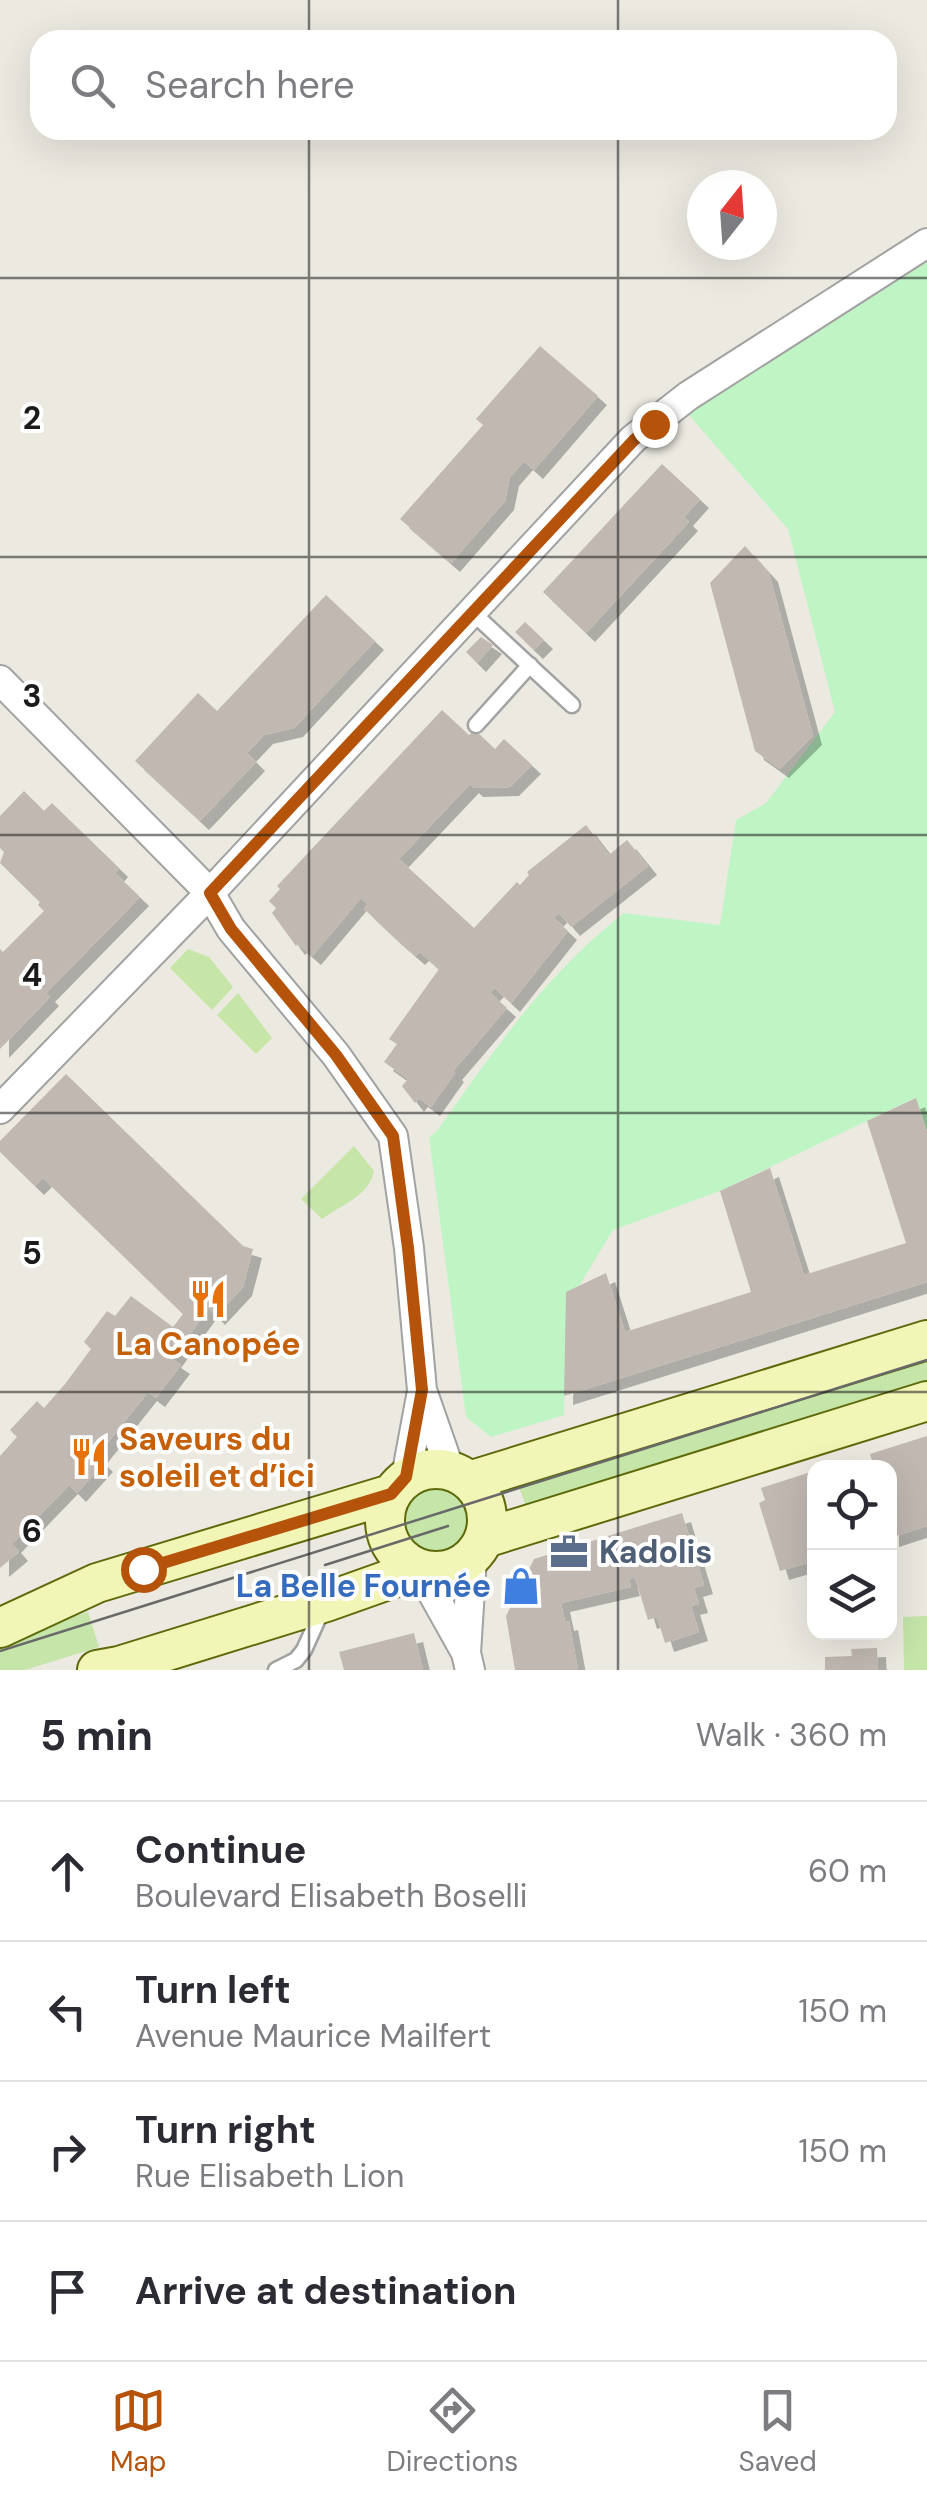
<!DOCTYPE html>
<html lang="en">
<head>
<meta charset="utf-8">
<style>
	:root { --surface:#fff; --page:#f7f7f7; --text:#2b2b33; --muted:#7c7c81; --line:#e1e1e2; --accent:#b45309 }
	body { margin:0; font-family:"DM Sans",sans-serif; background:var(--page); color:var(--text) }
	.controls { position:absolute; right:30px; bottom:30px; display:grid; overflow:hidden; border-radius:20px; box-shadow:0 10px 40px #0002 }
	.controls button { width:90px; height:90px; display:grid; place-items:center; padding:0; border:0; border-bottom:2px solid var(--line); background:var(--surface); color:var(--text); font:50px sans-serif }
	.compass { position:absolute; left:687px; top:170px; width:90px; height:90px; border-radius:50%; background:var(--surface); box-shadow:0 10px 40px #0002; rotate:17deg }
	.stop { position:absolute; width:30px; height:30px; margin:-22px; border:8px solid #b45309; border-radius:50%; background:#fff }
	.stop.end { background:#b45309; border-color:#fff; box-shadow:0 2px 10px #0008 }
	.list { margin:0; padding:0; list-style:none }
	h2 { display:flex; justify-content:space-between; align-items:center; height:130px; margin:0; padding:0 40px; font-size:42px }
	h2 small { font-size:32px; font-weight:400; color:var(--muted) }
	.list li { display:grid; grid-template-columns:65px 1fr auto; gap:30px; align-items:center; box-sizing:border-box; height:140px; padding:0 40px; border-top:2px solid var(--line) }
	.list b { display:block; font-size:38px; white-space:nowrap }
	.list p { margin:0; font-size:32px; white-space:nowrap; color:var(--muted) }
	.list em { font-size:32px; font-style:normal; color:var(--muted) }
	.icon { flex:none; width:55px; height:55px; fill:none; stroke:currentColor; stroke-width:2; stroke-linecap:round; stroke-linejoin:round }
	.map { position:relative; flex:none; width:927px; height:1670px; overflow:hidden }
	.search { position:absolute; background:var(--surface); box-shadow:0 10px 40px #0002; left:30px; right:30px; top:30px; height:110px; display:flex; align-items:center; gap:25px; box-sizing:border-box; padding:0 35px; border-radius:30px; color:var(--muted); font-size:38px }
	.sheet { height:690px; background:var(--surface) }
	nav { display:flex; justify-content:space-around; align-items:center; box-sizing:border-box; height:140px; border-top:2px solid var(--line); background:var(--surface); font-size:28px; color:var(--muted) }
	nav a { display:grid; justify-items:center; gap:5px }
	nav .on { color:var(--accent) }
	.map>svg:first-child { display:block }
	.grass { fill:#c5e5a9 }
	.park { fill:#bff5c4 }
	.building { fill:#c0b8b1; filter:url(#shadow) }
	.lines { fill:none; stroke-linecap:round; stroke-linejoin:round }
	.lane-casing { stroke:#a2a2a2; stroke-width:19 }
	.street-casing { stroke:#a2a2a2; stroke-width:32 }
	.secondary-casing { stroke:#5e6a0a; stroke-width:42 }
	.lane { stroke:#fff; stroke-width:14 }
	.street { stroke:#fff; stroke-width:28 }
	.secondary { stroke:#f1f5b6; stroke-width:38 }
	.tram { stroke:#696969; stroke-width:2.5 }
	.route { stroke:#b45309; stroke-width:12 }
	.grid { fill:none; stroke:#1b1b1b; stroke-width:2.5; stroke-opacity:0.55 }
	.labels { text-anchor:middle; stroke-width:8; stroke-linejoin:round; paint-order:stroke }
	.food-label { font-size:32px; font-weight:bold; fill:#c56008; stroke:#fff }
	.service-label { font-size:32px; font-weight:bold; fill:#4e5e75; stroke:#fff; text-anchor:start }
	.shop-label { font-size:32px; font-weight:bold; fill:#366cbe; stroke:#fff; text-anchor:end }
	.grid-label { font-size:32px; text-anchor:middle; font-weight:bold; fill:#1b1b1b; stroke:#fff; stroke-width:8; stroke-linejoin:round; paint-order:stroke }
</style>
</head>
<body>
<div class="map">
<svg width="927" height="1670" viewBox="0 0 927 1670">
	<defs>
		<filter id="shadow"><feDropShadow dx="9" dy="9" stdDeviation="0" flood-color="#0004"/></filter>
	</defs>
	<rect width="100%" height="100%" fill="#ece9e1"/>
	<path class="grass" d="M188,949L209,957L233,987L212,1010L170,968Z
		M238,993L272,1038L256,1054L217,1015Z
		M354,1146L374,1171C369,1196 341,1205 322,1219L301,1199Z
		M927,1349V1387L528,1513L516,1478Z
		M403 1522a33 33 0 1 1 66 0a33 33 0 1 1-66 0Z
		M88,1612L99,1647L25,1670H0V1640Z
		M927,1616V1670H904L903,1617Z"/>
	<path class="park" d="M927,262V1132L915,1098L720,1191L613,1230L579,1286L566,1293L564,1415L491,1437L466,1417L429,1137L437,1131C495,1049 544,976 624,913L720,925L736,820L766,803L835,712L788,529L688,414Z"/>
	<path class="building" d="M540,346L598,396L534,470L524,461L510,477L505,501L451,563L400,519L483,425L476,419Z
		M662,464L700,499L684,517L689,522L586,633L543,592Z
		M745,546L769,573L813,736L780,769L755,751L710,583Z
		M326,595L375,641L294,728L264,735L247,753L256,762L200,821L135,761L198,693L217,711Z
		M525,622L544,640L534,650L515,632Z
		M481,637L493,645L477,663L466,652Z
		M442,710L469,735L475,730L495,749L504,739L532,765L510,787L474,788L470,784L399,859L474,928L517,882L520,885L529,875L527,872L586,825L609,855L627,840L648,866L571,927L559,913L554,918L568,931L511,1003L495,988L490,993L507,1008L453,1071L455,1073L431,1107L419,1098L415,1103L402,1086L408,1079L384,1062L397,1044L389,1039L439,969L420,952L416,956L394,937L364,909L368,904L361,898L312,956L298,944L296,946L272,913L276,908L269,901L280,889L277,886Z
		M24,791L44,811L52,803L119,868L115,873L140,897L46,993L50,997L0,1049V949L3,952L44,911L38,905L40,902L0,863L4,852L0,848V816Z
		M66,1074L243,1246L253,1249L243,1287L216,1316L209,1308L172,1359L181,1365L156,1398L148,1392L97,1456L104,1463L77,1493L69,1485L12,1544L19,1552L0,1568V1456L17,1437L10,1430L37,1401L44,1408L65,1384L91,1349L84,1342L107,1311L115,1316L131,1296L173,1327L183,1314L43,1178L35,1186L0,1152V1141Z
		M916,1098L927,1132V1282L564,1396L566,1292L606,1273L625,1332L751,1292L720,1191L770,1168L804,1275L906,1243L867,1121Z
		M927,1436V1526L890,1538V1468H874L870,1454Z
		M814,1471V1561L780,1571L759,1503L765,1500L761,1488Z
		M682,1513L704,1585L694,1588L699,1604L691,1606L699,1632L665,1643L657,1617L648,1620L635,1577L629,1579L631,1587L561,1603L565,1622L569,1621L578,1670H515L506,1616L534,1559Z
		M414,1633L423,1670H344L339,1652Z
		M877,1648L878,1670H825V1657L852,1656L851,1649Z"/>
	<g class="lines">
		<g class="lane-casing">
			<path id="lane" d="M472,612L572,705
				M476,725L530,665
				M276,1670L296,1660L304,1650L322,1610"/>
		</g>
		<g class="street-casing">
			<path id="street" d="M0,680L210,893L231,929L336,1055L393,1136L409,1248L422,1390L450,1470
				M0,1109L210,893L633,439L688,396L927,243
				M406,1477L422,1391
				M419,1569L466,1653L470,1670
				M466,1653L472,1558"/>
		</g>
		<g class="secondary-casing">
			<path id="secondary" d="M385 1520a51 51 0 1 1 102 0a51 51 0 1 1-102 0Z
				M469,1481L927,1340
				M485,1538L927,1401
				M0,1628L97,1583L391,1494
				M97,1670L119,1666L326,1602L419,1569"/>
		</g>
		<use href="#lane" class="lane"/>
		<use href="#street" class="street"/>
		<use href="#secondary" class="secondary"/>
		<path class="tram" d="M325,1565L448,1526
			M0,1651L927,1360"/>
	</g>
	<g class="lines">
		<path class="route" d="M143,1569L391,1494L406,1477L422,1390L408,1248L393,1136L336,1055L231,929L210,893L634,440L654,424"/>
	</g>
	<path class="grid" d="M309,0V40M618,0V40M309,130V1670M618,130V1670M0,278H927M0,557H927M0,835H927M0,1113H927M0,1392H927"/>
	<defs>
		<g id="restaurant-bare" transform="scale(3)"><path d="M-5-6h1v4h1v-4h1v4h1v-4h1v5L-1.5 .5V6h-2V.5L-5-1ZM5-6V6H3V1.5H1.5Q1.5-4 5-6Z" fill="#e8710a" stroke="#fff" stroke-width="2.5" paint-order="stroke"/></g>
		<g id="office-bare" transform="scale(3)"><path d="M-6-3h4V-5.5h4V-3h4V5H-6ZM-1-4.5V-3h2v-1.5ZM-6 0V1H6V0Z" fill="#5c6f8a" stroke="#fff" stroke-width="2.5" paint-order="stroke"/></g>
		<g id="shop-bare" transform="scale(3)"><path d="M-5-2.5h2.3a2.7 3.5 0 0 1 5.4 0H5L5.5 6h-11ZM-1.5-2.5h3a1.5 2.3 0 0 0-3 0Z" fill="#3f7fe0" stroke="#fff" stroke-width="2.5" paint-order="stroke"/></g>
	</defs>
	<g fill-rule="evenodd">
		<use href="#restaurant-bare" x="208" y="1299"/>
		<use href="#restaurant-bare" x="89" y="1457"/>
		<use href="#office-bare" x="569" y="1552"/>
		<use href="#shop-bare" x="521" y="1586"/>
	</g>
	<g class="labels">
		<g class="food-label">
			<text x="208" y="1355">La Canopée</text>
			<text x="119" y="1450" text-anchor="start">Saveurs du<tspan x="119" dy="37">soleil et d’ici</tspan></text>
		</g>
		<g class="service-label">
			<text x="599" y="1563">Kadolis</text>
		</g>
		<g class="shop-label">
			<text x="491" y="1597">La Belle Fournée</text>
		</g>
	</g>
	<g class="grid-label">
		<text x="32" y="429">2</text>
		<text x="32" y="707">3</text>
		<text x="32" y="986">4</text>
		<text x="32" y="1264">5</text>
		<text x="32" y="1542">6</text>
	</g>
</svg>
<div class="controls">
<button><svg class="icon" aria-label="locate" viewBox="0 0 24 24"><circle cx="12" cy="12" r="6"/><path d="M12 2v4M12 18v4M2 12h4M18 12h4"/></svg></button>
<button><svg class="icon" aria-label="layers" viewBox="0 0 24 24"><path d="M12 4l9 5-9 5-9-5zM3 14l9 5 9-5"/></svg></button>
</div>
<svg class="compass" viewBox="-18 -18 36 36"><path d="M0-13l5 13h-10z" fill="#e53935"/><path d="M0 13l5-13h-10z" fill="#7c7c81"/></svg>
<div class="stop" style="left:143px;top:1569px"></div>
<div class="stop end" style="left:654px;top:424px"></div>
<div class="search"><svg class="icon" aria-label="search" viewBox="0 0 24 24"><circle cx="10" cy="10" r="6"/><path d="M15 15l6 6"/></svg>Search here</div>
</div>
<section class="sheet">
<h2>5 min<small>Walk · 360 m</small></h2>
<ul class="list">
<li><svg class="icon" aria-label="ahead" viewBox="0 0 24 24"><path d="M12 20V5M6 11l6-6 6 6"/></svg><div><b>Continue</b><p>Boulevard Elisabeth Boselli</p></div><em>60 m</em></li>
<li><svg class="icon" aria-label="left" viewBox="0 0 24 24"><path d="M17 20v-9H6M10 6l-5 5 5 5"/></svg><div><b>Turn left</b><p>Avenue Maurice Mailfert</p></div><em>150 m</em></li>
<li><svg class="icon" aria-label="right" viewBox="0 0 24 24"><path d="M7 20v-9h11M14 6l5 5-5 5"/></svg><div><b>Turn right</b><p>Rue Elisabeth Lion</p></div><em>150 m</em></li>
<li><svg class="icon" aria-label="arrive" viewBox="0 0 24 24"><path d="M6 21V4h12l-3 4 3 4H6"/></svg><div><b>Arrive at destination</b></div></li>
</ul>
</section>
<nav>
<a class="on"><svg class="icon" aria-label="map" viewBox="0 0 24 24"><path d="M3 6l6-2 6 2 6-2v14l-6 2-6-2-6 2zM9 4v14M15 6v14"/></svg>Map</a>
<a><svg class="icon" aria-label="directions" viewBox="0 0 24 24"><path d="M12 3l9 9-9 9-9-9zM9 14v-3h6M13 9l2 2-2 2"/></svg>Directions</a>
<a><svg class="icon" aria-label="saved" viewBox="0 0 24 24"><path d="M7 4h10v16l-5-4-5 4z"/></svg>Saved</a>
</nav>
</body>
</html>
